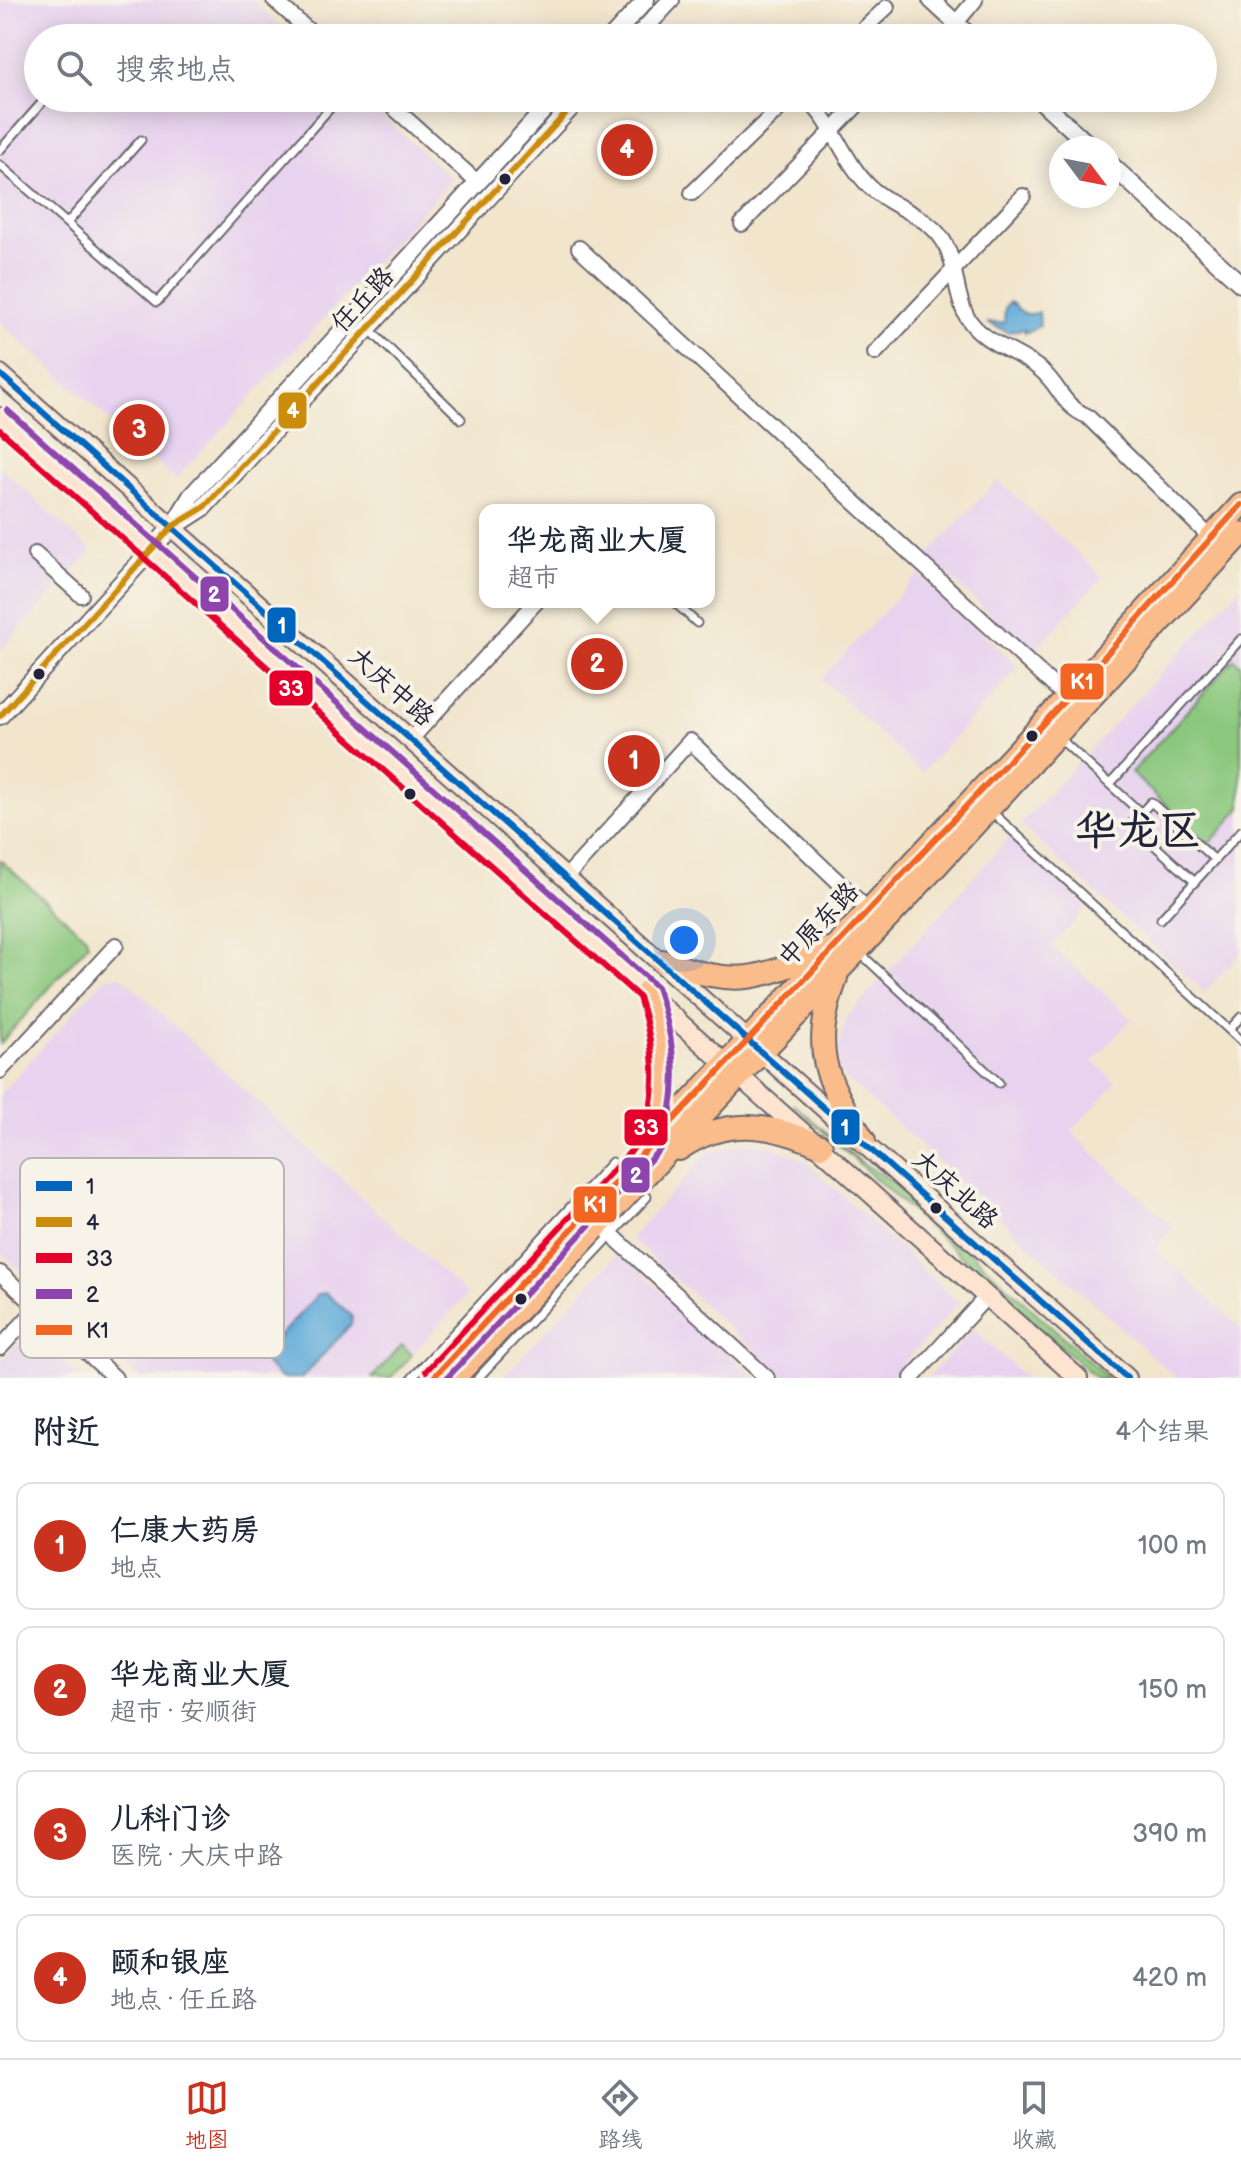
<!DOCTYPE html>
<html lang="zh">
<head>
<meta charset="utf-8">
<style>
	:root { --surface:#fff; --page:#f2f2f3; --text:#1f2937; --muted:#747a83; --line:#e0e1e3; --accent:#c8321e }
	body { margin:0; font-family:"Balsamiq Sans","LXGW WenKai TC",sans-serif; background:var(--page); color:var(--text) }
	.compass { position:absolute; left:1049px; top:136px; width:72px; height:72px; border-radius:50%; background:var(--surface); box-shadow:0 4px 20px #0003; rotate:122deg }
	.you { position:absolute; left:684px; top:940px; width:28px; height:28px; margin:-20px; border:6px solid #fff; border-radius:50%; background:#1a73e8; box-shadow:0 0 0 12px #1a73e833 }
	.badge { display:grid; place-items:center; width:52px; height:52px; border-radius:50%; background:var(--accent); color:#fff; font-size:26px; font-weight:700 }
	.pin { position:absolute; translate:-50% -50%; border:4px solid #fff; box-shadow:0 2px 8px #0006 }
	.popup { position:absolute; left:479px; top:504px; width:236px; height:104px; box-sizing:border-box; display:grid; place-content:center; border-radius:16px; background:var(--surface); filter:drop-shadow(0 2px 6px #0005); font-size:26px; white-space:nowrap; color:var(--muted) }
	.popup b { font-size:30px; color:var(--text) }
	.popup::after { content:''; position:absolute; left:50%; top:100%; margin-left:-16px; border:16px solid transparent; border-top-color:var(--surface) }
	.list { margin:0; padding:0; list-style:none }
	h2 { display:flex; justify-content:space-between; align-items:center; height:104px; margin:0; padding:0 32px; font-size:34px }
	h2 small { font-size:26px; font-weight:400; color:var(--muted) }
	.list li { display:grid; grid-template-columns:52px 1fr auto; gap:24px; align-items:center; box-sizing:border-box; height:128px; margin:0 16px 16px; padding:0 16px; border:2px solid var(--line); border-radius:16px }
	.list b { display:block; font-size:30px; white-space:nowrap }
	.list p { margin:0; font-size:26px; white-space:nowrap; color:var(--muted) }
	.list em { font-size:26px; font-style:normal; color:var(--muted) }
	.icon { flex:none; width:44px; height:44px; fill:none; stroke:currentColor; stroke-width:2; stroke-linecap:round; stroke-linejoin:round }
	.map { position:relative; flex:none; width:1241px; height:1378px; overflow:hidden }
	.search { position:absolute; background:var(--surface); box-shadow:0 4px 20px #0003; left:24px; right:24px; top:24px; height:88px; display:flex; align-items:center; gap:20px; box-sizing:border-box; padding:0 28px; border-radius:44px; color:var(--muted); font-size:30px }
	.sheet { height:680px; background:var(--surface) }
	nav { display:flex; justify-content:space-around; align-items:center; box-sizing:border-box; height:112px; border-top:2px solid var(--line); background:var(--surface); font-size:22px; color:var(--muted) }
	nav a { display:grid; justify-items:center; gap:4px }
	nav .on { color:var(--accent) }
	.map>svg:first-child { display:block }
	.built { fill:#e7d2ef }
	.green { fill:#8bc87e; stroke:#56755c; stroke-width:2 }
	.water { fill:#61acd9; stroke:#42678a; stroke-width:2 }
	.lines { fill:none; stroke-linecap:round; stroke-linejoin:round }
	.service-casing { stroke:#6a666e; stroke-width:11 }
	.minor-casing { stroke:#6a666e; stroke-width:18 }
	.tertiary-casing { stroke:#6a666e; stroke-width:20 }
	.secondary-casing { stroke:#6a666e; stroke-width:22 }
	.primary-casing { stroke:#6a666e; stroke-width:26 }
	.service { stroke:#fff; stroke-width:7 }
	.minor { stroke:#fff; stroke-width:14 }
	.tertiary { stroke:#fff; stroke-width:16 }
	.secondary { stroke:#fde4d0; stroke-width:18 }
	.primary { stroke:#f9bc8a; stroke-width:22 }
	.bus-1-casing { stroke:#f7f3e8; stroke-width:12 }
	.bus-2-casing { stroke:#f7f3e8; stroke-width:12 }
	.bus-3-casing { stroke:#f7f3e8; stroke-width:12 }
	.bus-4-casing { stroke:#f7f3e8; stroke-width:12 }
	.bus-5-casing { stroke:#f7f3e8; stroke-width:12 }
	.bus-1 { stroke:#0065bd; stroke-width:6 }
	.bus-2 { stroke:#cc8c0c; stroke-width:6 }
	.bus-3 { stroke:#e4002b; stroke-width:6 }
	.bus-4 { stroke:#8e44ad; stroke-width:6 }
	.bus-5 { stroke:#f26522; stroke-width:6 }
	.bus-dot { fill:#22223b; stroke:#f7f3e8; stroke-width:3 }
	.labels { text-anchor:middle; stroke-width:8; stroke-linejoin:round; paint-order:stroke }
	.street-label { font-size:26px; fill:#22223b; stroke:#f7f3e8 }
	.town-label { font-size:42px; font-weight:bold; fill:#22223b; stroke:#f7f3e8 }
	.key { fill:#f7f3e8; stroke:#b7b4b4; stroke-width:2 }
	.key-label { font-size:22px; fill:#22223b }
	.line-badge { stroke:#f7f3e8; stroke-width:3 }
	.badge-label { font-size:22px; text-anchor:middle; font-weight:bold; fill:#fff }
</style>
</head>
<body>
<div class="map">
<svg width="1241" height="1378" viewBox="0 0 1241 1378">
	<rect width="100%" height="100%" fill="#f7f3e8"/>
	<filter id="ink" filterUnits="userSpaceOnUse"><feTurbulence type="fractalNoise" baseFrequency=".0125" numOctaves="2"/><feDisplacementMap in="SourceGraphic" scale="16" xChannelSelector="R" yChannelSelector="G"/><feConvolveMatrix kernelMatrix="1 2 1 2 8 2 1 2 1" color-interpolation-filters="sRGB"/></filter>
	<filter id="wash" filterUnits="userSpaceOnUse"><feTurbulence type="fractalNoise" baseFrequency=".006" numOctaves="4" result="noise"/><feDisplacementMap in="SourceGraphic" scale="32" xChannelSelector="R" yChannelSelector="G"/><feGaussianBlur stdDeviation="1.8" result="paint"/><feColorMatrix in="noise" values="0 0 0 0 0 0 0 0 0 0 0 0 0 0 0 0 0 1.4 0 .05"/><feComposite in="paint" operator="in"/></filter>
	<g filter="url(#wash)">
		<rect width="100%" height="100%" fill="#f1e5cc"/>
		<path class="built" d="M0,0H251L294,38H38V98H362L452,179L176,479L0,323Z
			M0,468L92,551L0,651Z
			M998,480L1103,577L1032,653L927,556Z
			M919,574L1019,667L922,772L821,679Z
			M1241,587V953L1205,992L1020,825Z
			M1011,836L1087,907L1052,946L1132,1019L1093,1061L1116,1083L1071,1132L1174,1228L1155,1249L1241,1328V1378H1176L839,1072L838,1049L846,1018Z
			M121,976L467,1295L390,1378H139L0,1252V1094L106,977Z
			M741,1143L773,1146L806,1162L959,1303L890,1378H784L630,1238L709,1152Z
			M620,1252L755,1378H502Z
			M973,1329L1026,1378H928Z
			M29,1331L82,1378H0V1362Z"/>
		<path class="green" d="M1234,659L1241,665V808L1209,844L1131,773Z
			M0,860L86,937L88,944L0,1044Z
			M793,1104L861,1162L893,1182L1108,1378H1096Z
			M402,1345L412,1355L391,1378H372Z"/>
		<path class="water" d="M1009,302C1021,307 1021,320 1039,312L1040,326L1025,333L1024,329L1008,332L987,323H1004L1005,308Z
			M326,1293L352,1316L351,1324L302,1378H281L263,1361L264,1353L318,1294Z"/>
	</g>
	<g filter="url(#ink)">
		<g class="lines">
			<g class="service-casing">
				<path id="service" d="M0,150L46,98
					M0,165L157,302L339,98
					M67,223L141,140
					M368,328L461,419
					M674,602L697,623
					M1057,736L1141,813
					M1110,784L1241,639
					M992,812L1241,1041
					M1195,882L1131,824L1151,802L1215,860
					M1161,919L1241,831
					M860,953L999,1083
					M1229,1030L1241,1017
					M412,1378L612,1162
					M478,1378L647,1197"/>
			</g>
			<g class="minor-casing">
				<path id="minor" d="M274,0L317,38
					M956,23L975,0
					M854,38L887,7
					M383,98L477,182
					M806,98C834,123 843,161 870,187C890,206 923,214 940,236C958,259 953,292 967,317C983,344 1018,351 1041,370C1061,387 1061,405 1087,416L1211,538
					M692,193L790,98
					M742,224L864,98
					M579,248L1067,698
					M875,353L1023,196
					M35,554L81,595
					M412,738L536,602
					M567,876L690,741L868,910
					M0,1071L116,945
					M600,1224L767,1378
					M0,1273L115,1378
					M0,1348L37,1308
					M912,1378L987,1296"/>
			</g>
			<g class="tertiary-casing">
				<path id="tertiary" d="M931,0L972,38
					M611,38L646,0
					M636,38L671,0
					M1038,98L1092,148
					M1109,163L1241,284
					M175,526L203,508L580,98
					M0,716L173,526L191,496L555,98"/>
			</g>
			<g class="secondary-casing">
				<path id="secondary" d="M0,374L1127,1378
					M0,417L1078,1378"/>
			</g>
			<g class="primary-casing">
				<path id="primary" d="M662,961C739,988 755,981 828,949
					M836,978C810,1053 825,1077 864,1141
					M648,991C667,1048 675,1079 654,1138
					M679,1149C727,1116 771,1124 821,1146
					M433,1378L1067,698L1241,505
					M454,1378L902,903L1241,534"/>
			</g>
			<use href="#service" class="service"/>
			<use href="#minor" class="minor"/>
			<use href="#tertiary" class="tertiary"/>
			<use href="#secondary" class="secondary"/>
			<use href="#primary" class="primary"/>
			<g class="bus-1-casing">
				<path id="bus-1" d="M0,374L1127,1378"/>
			</g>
			<g class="bus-2-casing">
				<path id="bus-2" d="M0,716L173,526L203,508L580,98"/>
			</g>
			<g class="bus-3-casing">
				<path id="bus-3" d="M0,430L639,997C655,1047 659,1087 643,1138L426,1371"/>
			</g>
			<g class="bus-4-casing">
				<path id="bus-4" d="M7,410L657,987C676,1043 681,1091 661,1148L447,1378"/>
			</g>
			<g class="bus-5-casing">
				<path id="bus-5" d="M433,1378L1067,698L1241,505"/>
			</g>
			<use href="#bus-1" class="bus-1"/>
			<use href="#bus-2" class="bus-2"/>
			<use href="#bus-3" class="bus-3"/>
			<use href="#bus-4" class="bus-4"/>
			<use href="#bus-5" class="bus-5"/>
		</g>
	</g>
	<g class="bus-dot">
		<circle cx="505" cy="179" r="7"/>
		<circle cx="39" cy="674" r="7"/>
		<circle cx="1032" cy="736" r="7"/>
		<circle cx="410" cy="794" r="7"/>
		<circle cx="936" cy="1208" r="7"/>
		<circle cx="521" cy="1299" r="7"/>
	</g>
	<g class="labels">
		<g class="street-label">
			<text transform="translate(362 299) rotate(-47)" y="9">任丘路</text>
			<text transform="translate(392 686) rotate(42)" y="9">大庆中路</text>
			<text transform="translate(818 924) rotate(-47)" y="9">中原东路</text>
			<text transform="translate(956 1189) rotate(42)" y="9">大庆北路</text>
		</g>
		<g class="town-label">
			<text x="1138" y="844">华龙区</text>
		</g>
	</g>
	<rect x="20" y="1158" width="264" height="200" rx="12" class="key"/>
	<rect x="36" y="1181" width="36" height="10" fill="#0065bd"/>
	<rect x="36" y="1217" width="36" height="10" fill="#cc8c0c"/>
	<rect x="36" y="1253" width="36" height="10" fill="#e4002b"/>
	<rect x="36" y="1289" width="36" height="10" fill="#8e44ad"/>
	<rect x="36" y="1325" width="36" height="10" fill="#f26522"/>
	<g class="key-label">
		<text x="86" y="1194">1</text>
		<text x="86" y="1230">4</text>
		<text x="86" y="1266">33</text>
		<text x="86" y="1302">2</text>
		<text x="86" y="1338">K1</text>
	</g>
	<g class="line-badge">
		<rect x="277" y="391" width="31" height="39" rx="8" fill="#cc8c0c"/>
		<rect x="199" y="575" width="31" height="38" rx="8" fill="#8e44ad"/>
		<rect x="266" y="606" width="31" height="38" rx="8" fill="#0065bd"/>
		<rect x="1059" y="662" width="46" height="39" rx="8" fill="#f26522"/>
		<rect x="268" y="669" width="46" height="38" rx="8" fill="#e4002b"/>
		<rect x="830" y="1108" width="31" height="38" rx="8" fill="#0065bd"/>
		<rect x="623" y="1108" width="46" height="39" rx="8" fill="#e4002b"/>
		<rect x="620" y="1156" width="31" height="38" rx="8" fill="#8e44ad"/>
		<rect x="572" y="1185" width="46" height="39" rx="8" fill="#f26522"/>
	</g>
	<g class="badge-label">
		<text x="293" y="418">4</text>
		<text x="214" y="602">2</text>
		<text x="282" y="633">1</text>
		<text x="1082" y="689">K1</text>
		<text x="291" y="696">33</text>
		<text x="845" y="1135">1</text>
		<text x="646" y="1135">33</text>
		<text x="636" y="1183">2</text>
		<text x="595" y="1212">K1</text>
	</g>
</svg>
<svg class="compass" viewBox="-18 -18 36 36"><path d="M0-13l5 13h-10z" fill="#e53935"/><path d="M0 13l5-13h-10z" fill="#747a83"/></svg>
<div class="you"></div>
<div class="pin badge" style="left:634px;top:761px">1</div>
<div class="pin badge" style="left:597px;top:664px">2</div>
<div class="popup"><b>华龙商业大厦</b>超市</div>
<div class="pin badge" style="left:139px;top:430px">3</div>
<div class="pin badge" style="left:627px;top:150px">4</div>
<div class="search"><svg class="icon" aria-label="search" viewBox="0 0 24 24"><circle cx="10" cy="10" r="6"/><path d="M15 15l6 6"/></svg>搜索地点</div>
</div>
<section class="sheet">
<h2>附近<small>4个结果</small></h2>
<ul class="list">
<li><span class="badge">1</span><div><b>仁康大药房</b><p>地点</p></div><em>100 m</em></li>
<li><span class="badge">2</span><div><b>华龙商业大厦</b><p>超市 · 安顺街</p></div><em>150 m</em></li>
<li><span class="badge">3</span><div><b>儿科门诊</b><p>医院 · 大庆中路</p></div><em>390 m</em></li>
<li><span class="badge">4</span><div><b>颐和银座</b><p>地点 · 任丘路</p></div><em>420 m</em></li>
</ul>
</section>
<nav>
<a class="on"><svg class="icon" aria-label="map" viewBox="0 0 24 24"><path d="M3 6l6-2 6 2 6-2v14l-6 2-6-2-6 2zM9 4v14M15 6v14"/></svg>地图</a>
<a><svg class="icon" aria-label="directions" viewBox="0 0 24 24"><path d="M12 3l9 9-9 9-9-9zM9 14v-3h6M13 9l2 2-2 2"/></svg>路线</a>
<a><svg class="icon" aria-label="saved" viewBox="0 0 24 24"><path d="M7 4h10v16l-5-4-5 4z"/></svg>收藏</a>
</nav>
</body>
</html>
